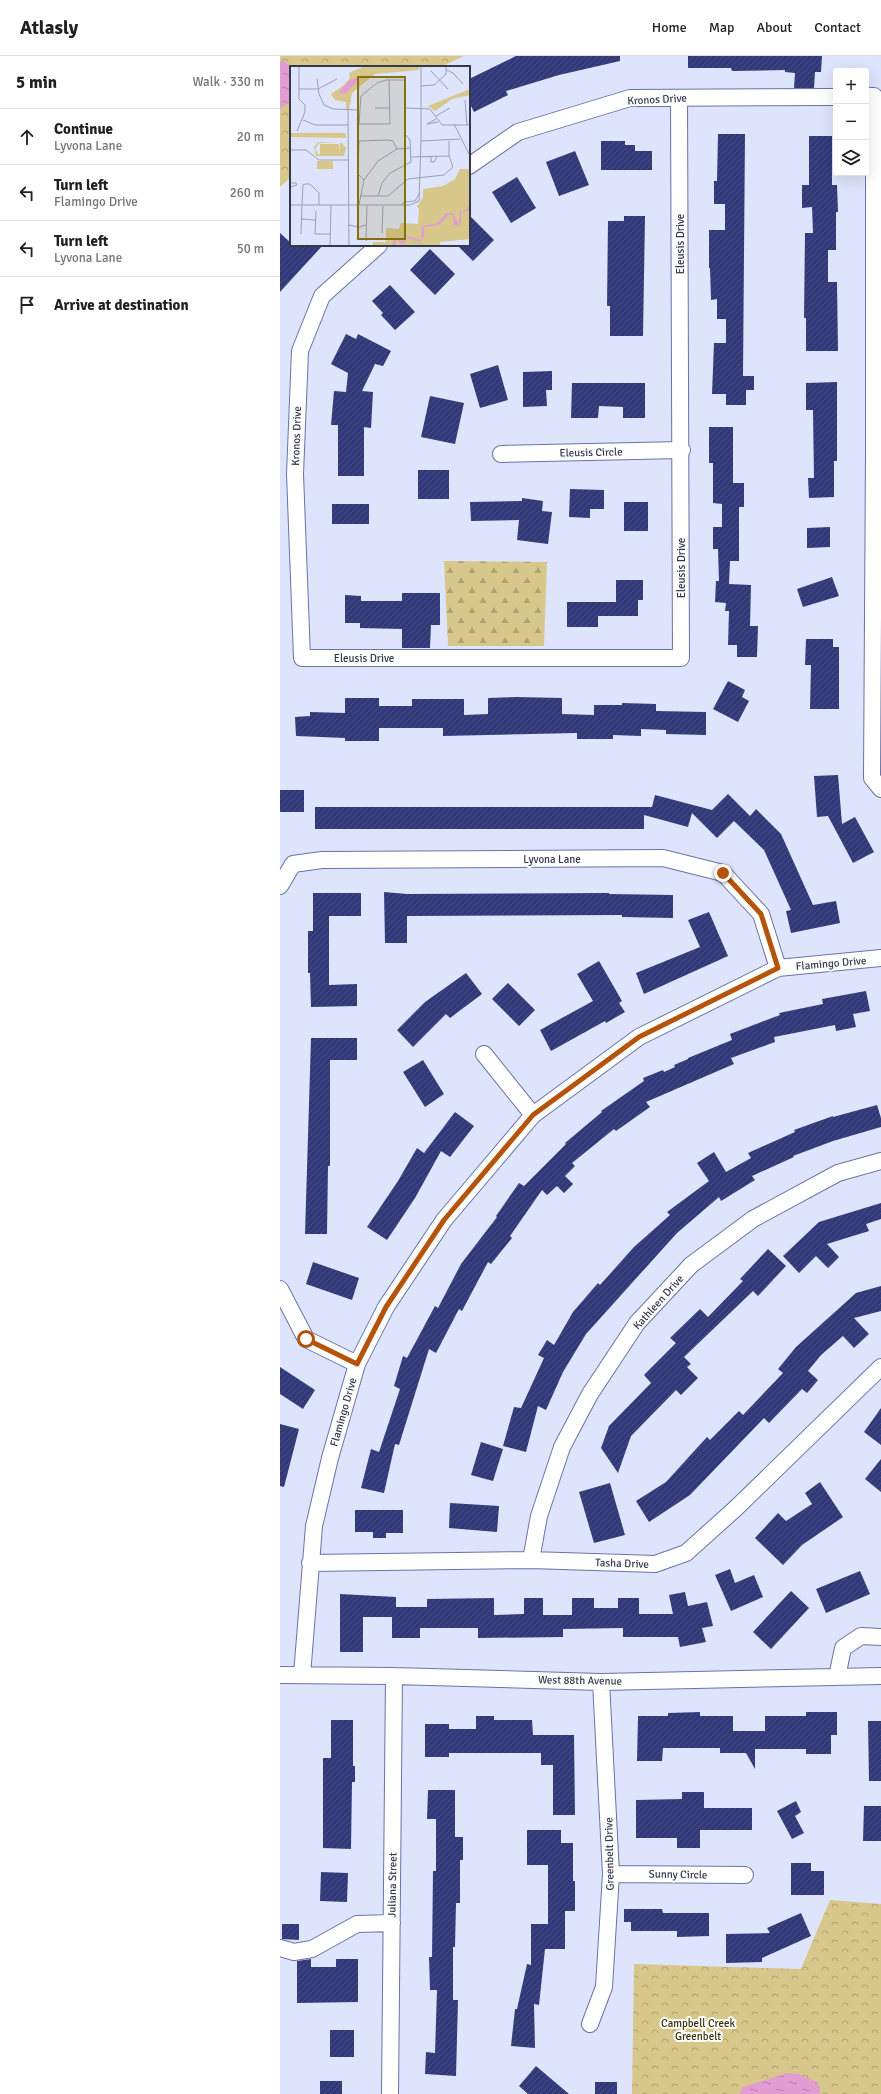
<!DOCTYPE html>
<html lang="en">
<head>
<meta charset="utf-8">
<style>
	:root { --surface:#fff; --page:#f2f2f2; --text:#202124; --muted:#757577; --line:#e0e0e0 }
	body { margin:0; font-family:Signika,sans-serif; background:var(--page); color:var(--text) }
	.controls { position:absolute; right:12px; top:12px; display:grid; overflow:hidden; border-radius:4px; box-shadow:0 4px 16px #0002 }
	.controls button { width:36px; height:36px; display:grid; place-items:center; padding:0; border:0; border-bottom:1px solid var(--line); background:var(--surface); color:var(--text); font:20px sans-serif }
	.stop { position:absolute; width:12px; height:12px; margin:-9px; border:3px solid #b45309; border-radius:50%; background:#fff }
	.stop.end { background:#b45309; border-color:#fff; box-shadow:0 1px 4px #0008 }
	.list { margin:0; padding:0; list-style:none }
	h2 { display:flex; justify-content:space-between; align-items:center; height:52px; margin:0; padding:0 16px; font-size:17px }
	h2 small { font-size:13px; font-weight:400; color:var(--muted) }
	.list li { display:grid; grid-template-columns:26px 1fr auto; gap:12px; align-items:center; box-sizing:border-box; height:56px; padding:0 16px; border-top:1px solid var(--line) }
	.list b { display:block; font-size:15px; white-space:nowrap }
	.list p { margin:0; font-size:13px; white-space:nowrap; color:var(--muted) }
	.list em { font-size:13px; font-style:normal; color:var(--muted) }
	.icon { flex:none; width:22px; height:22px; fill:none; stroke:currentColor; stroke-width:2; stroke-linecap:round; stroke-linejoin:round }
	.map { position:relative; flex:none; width:601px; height:2038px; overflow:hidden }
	header { display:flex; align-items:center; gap:24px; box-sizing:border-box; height:56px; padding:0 20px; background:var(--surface); border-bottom:1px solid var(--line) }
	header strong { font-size:19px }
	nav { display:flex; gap:22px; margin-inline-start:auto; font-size:14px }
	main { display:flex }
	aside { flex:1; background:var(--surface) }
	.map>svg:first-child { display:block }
	.forest { fill:url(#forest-firs) }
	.park { fill:url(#park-crowns) }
	.water { fill:url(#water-ripples) }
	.building { fill:url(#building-hatch) }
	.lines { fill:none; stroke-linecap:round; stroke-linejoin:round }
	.minor-casing { stroke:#6973a6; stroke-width:18 }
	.minor { stroke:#fff; stroke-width:16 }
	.route { stroke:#b45309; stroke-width:5 }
	.labels { text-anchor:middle; stroke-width:4; stroke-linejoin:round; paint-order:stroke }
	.street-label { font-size:11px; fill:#34384f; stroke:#fff }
	.park-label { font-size:11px; fill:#372e09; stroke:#fff }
	.inset-road { fill:none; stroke:#9a9fb6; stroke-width:1 }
	.view { fill:#84700f; fill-opacity:0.15; stroke:#84700f; stroke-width:2 }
	.inset-edge { fill:none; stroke:#34384f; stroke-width:2 }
</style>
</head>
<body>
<header>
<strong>Atlasly</strong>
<nav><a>Home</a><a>Map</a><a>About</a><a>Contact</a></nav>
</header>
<main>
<aside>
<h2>5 min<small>Walk · 330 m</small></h2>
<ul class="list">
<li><svg class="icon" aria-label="ahead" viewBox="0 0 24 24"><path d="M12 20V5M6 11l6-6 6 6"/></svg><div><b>Continue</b><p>Lyvona Lane</p></div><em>20 m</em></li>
<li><svg class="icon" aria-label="left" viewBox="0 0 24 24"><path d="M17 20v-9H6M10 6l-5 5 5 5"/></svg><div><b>Turn left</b><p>Flamingo Drive</p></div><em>260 m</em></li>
<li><svg class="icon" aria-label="left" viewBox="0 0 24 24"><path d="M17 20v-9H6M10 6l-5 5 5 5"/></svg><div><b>Turn left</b><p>Lyvona Lane</p></div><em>50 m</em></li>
<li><svg class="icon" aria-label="arrive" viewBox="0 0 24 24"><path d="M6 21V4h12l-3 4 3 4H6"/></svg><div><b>Arrive at destination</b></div></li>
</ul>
</aside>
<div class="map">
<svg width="601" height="2038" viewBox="0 0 601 2038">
	<defs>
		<pattern id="forest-firs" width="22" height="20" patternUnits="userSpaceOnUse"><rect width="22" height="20" fill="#d7c78b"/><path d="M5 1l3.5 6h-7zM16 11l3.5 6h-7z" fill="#afa374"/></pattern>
		<pattern id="park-crowns" width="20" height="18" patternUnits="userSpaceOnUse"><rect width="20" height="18" fill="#d7c78b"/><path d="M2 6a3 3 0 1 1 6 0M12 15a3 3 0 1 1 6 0" fill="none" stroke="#afa374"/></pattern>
		<pattern id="water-ripples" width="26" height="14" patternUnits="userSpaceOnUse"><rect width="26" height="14" fill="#e19dd1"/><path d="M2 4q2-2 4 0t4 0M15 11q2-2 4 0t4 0" fill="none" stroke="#b781ac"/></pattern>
		<pattern id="building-hatch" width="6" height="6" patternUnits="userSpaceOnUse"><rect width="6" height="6" fill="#323978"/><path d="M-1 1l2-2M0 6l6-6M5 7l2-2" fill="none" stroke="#484e84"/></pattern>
	</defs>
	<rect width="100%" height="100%" fill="#dee4fb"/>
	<path class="forest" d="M164,505L267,506L264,590H168Z"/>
	<path class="park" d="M0,0H184L161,11H11V121L0,131Z
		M550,1844L601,1848V2038H352L354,1908L521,1913Z"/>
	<path class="water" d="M4,5L12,11L11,45L0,53V6Z
		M507,2017L518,2018L537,2026L540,2032L539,2038H459L463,2031Z"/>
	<path class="building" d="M236,0H340V5L279,19L226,35L228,39L194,56L189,46V23Z
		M408,0H542L541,16H535L534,32H514L515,17L505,16V14L452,15L451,12H408Z
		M438,78H465L463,320H474V334H466V349H446V338H432L434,287H446V263H437V243L431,244L430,212H429V174H445V148H434V125H437Z
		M529,80H552V129H557L558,156H556V194H548V226H557L558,295H526V262H524L525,177H533L532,151L522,152V129H529Z
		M321,85H345V89H355V95H372V114H321Z
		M295,95L309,129L279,140L266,106Z
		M237,121L256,152L231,167L212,136Z
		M189,159L214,184L193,205L177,189H189Z
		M344,160H365L363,280H330V250H327L328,165H344Z
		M0,177L11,187V189H43L0,236Z
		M150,193L175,218L155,239L130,214Z
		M110,229L135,256L115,274L101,259L103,257L92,245Z
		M66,278L76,283L78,278L111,295L103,310L95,308L82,335L93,336L91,372L84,371V420H58V369H51L54,335L66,336L68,317L51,308Z
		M218,309L228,344L200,352L190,318Z
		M272,315V334H266L267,350L243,351V316Z
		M557,326V405H554V441L529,442L528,422H534L533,354H526V327Z
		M292,327H365V362H343V351L319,350L318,362H291Z
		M150,340L184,347L175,388L141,381Z
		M429,371H453V427H464V451H459V505H450L449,528L471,529L470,570H478L477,601H457V589H448L449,555H445L446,547L435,546L436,525H439L438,493H433V471H442V448L433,447V407H429Z
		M138,414H169V443H138Z
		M290,433L324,434V453H310V462L289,461Z
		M242,442L263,445L262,455L272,456L268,488L237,484L239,464L191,465L190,446L242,445Z
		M344,446H368V475H344Z
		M52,448H89V468H52Z
		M550,471V491L527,492V472Z
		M552,521L559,540L523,551L517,533Z
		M336,524H363V544H358V560H318V571H287V546H336Z
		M122,537H160V569H151L150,592H122V573L80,572V567H65V539L81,540V545H122Z
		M526,583H553V591H559V653H530L531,609H525Z
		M448,625L465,634L462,641L469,645L458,666L433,653Z
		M237,641L282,642V658L314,659V649H342V647L376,648V655L426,656V679L386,678V674L361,673V680L333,679V683H297V677L163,680V672H99V685H65V682L16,680L15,661L30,660V656L65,657V642H99V650H132V643H184V659L208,658V642Z
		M558,719L562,768L575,761L594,796L573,807L548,760L537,761L534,720Z
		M0,734H24V756H0Z
		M448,738L470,760L476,753L501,778L533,849L556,845L560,867L511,877L506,855L511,854L484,794L454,765L437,782L412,757L408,771L364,759V773H35V751H372L375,739L432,754Z
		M104,836L127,838L329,837V838L393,839V862L342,861V859L127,860V887H105Z
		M33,837H81V860H49V929L77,928V950L31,951L30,917H28V875H33Z
		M429,856L448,900L364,938L356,917L420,891L408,864Z
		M319,905L342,945L339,947L345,956L326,967L325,965L271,995L260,974L313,945L297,918Z
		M186,917L202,938L170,962L166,958L133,991L117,974L145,946Z
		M228,927L255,954L239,970L212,943Z
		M586,935L590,955L573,958L576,971L556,975L555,969L494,981L495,986L451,1002L454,1008L366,1046L370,1051L336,1075L334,1073L292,1107L295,1110L285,1120L293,1128L284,1137L277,1130L267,1139L262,1134L230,1180L232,1182L211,1208L208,1206L182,1255L179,1253L156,1297L149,1293L119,1389L115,1388L104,1437L81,1432L91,1393L99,1396L120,1333L114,1330L123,1300L127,1302L155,1250L158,1252L181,1208L217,1161L216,1160L239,1127L244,1130L286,1088L285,1087L322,1056L321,1055L364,1025L363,1022L383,1014L384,1016L395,1011L394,1009L408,1003V1002L452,984L450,978L500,959L499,957L543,948L542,943Z
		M31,982H77V1004H50V1110H48L47,1178H25Z
		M143,1004L164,1038L145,1051L123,1016Z
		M597,1049L601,1062V1071L553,1085L513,1100L514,1101L472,1120L475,1124L441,1145L439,1141L397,1177L306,1278L283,1316L266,1354L258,1350L246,1396L223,1390L234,1351L241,1352L264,1302L258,1299L267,1284L274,1289L293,1256L318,1227L320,1229L354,1191L390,1159L387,1156L429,1125L417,1107L434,1096L446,1116L471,1102L468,1097L515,1076L514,1074L553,1060V1061Z
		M175,1056L194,1070L170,1101L161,1095L135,1142L107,1184L87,1171L118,1125L137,1092L144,1097Z
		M601,1147V1163L586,1168L589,1175L547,1188L559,1201L548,1212L536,1200L519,1217L503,1200L539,1166Z
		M488,1193L506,1210L478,1240L473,1235L404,1301L411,1308L407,1311L418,1322L401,1339L396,1334L351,1380L338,1417L321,1392L329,1370L371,1327L364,1319L396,1287L390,1282L420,1253L428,1261L463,1225L460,1223Z
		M33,1206L79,1222L72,1244L26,1228Z
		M601,1230V1255L574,1262L589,1278L574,1292L563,1280L541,1299L528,1315L538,1324L527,1337L522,1333L489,1367L484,1362L410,1439L369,1466L356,1445L386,1426L427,1381L430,1384L459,1355L463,1359L503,1317L498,1313L516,1291L576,1237Z
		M0,1311L35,1334L23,1353L0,1338Z
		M601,1352V1389L584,1376Z
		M0,1368L19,1373L4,1431L0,1430Z
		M201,1386L223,1393L213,1425L191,1419Z
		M601,1403V1436L585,1423Z
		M540,1426L563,1461L522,1489L503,1509L475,1482L498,1457L506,1465L532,1448L525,1437Z
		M330,1427L345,1479L314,1487L299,1436Z
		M170,1447L219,1450L217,1476L169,1472Z
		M75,1454H123V1477H106V1482H93V1476H75Z
		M450,1513L455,1527L474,1519L483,1541L451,1555L435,1519Z
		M580,1515L590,1538L546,1557L536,1533Z
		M511,1535L529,1552L491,1593L473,1576Z
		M405,1536L408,1550L427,1546L433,1570L422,1572L426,1586L400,1591L398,1581H343V1572L283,1573V1581L198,1582V1572H140V1582H112V1561H83V1596H60V1538L116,1541V1551H147V1543L214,1542V1559L244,1558V1542H263V1559H292V1542H314V1552H338V1542H359V1558H393L389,1539Z
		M420,1656V1660H453V1675H485V1660H526V1656H557V1679H551V1698H526V1693H475V1713L466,1697H440V1692H383L382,1705H357L358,1660H388V1657Z
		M196,1660H214V1664H252L253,1679H294L295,1759H273V1709H261V1697H169V1701H145V1668H169V1673H196Z
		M51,1664H73V1710H75V1726H72L71,1793L43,1792V1702H51Z
		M588,1665H601V1725H589Z
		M148,1734H175V1781H183V1804H180V1847H176L175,1891H173V1944H178L176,2020L145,2018L146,1996L155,1997L157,1934H150L149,1901H152L153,1815H156V1763H147Z
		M402,1736H424V1752H472V1774H420V1792H397V1782H356V1744L402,1743Z
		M516,1745L521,1756L515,1760L524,1777L512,1783L497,1755Z
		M584,1750H601V1785H583Z
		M247,1774H281V1787H293V1825H295V1855H285V1893H265L259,1949L254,1948L255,1992L231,1990L235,1953H237L247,1908L251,1909V1868H268V1809H247Z
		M511,1807H531V1815H544V1839H511Z
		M41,1816L68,1817L67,1846L40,1845Z
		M344,1853H382L383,1857H429V1880L397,1881V1875H351V1866H344Z
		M521,1857L531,1880L482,1902V1906L446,1907V1878L490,1877L487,1872Z
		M2,1868H19V1884L2,1883Z
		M31,1903V1911H56V1903H78V1946L17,1947V1905Z
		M50,1974H74V2001H50Z
		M256,2010L289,2038H248L239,2030Z
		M40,2025H62V2038H40Z
		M315,2026H337V2038H315Z"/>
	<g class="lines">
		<g class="minor-casing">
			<path id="minor" d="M586,40H594V398L592,722L601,733
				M189,110L238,76L350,42L556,41
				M99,189L42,240L20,295L15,418L22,602H401L399,42
				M221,398L402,394
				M0,830L13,808L42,804L383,802L443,817L481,858L498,912
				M204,998L253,1059
				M0,1233L26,1283L77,1308
				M251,1504L259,1460L282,1391L310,1338L357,1267L411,1209L473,1163L558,1117L601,1105
				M30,1507L251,1504L375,1508L406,1497L455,1453L601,1311
				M0,1619L114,1620L321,1626L601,1620
				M22,1619L34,1470L50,1402L77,1308L106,1251L164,1164L253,1059L359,981L498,912L601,902
				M557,1621L563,1592L581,1580L601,1581
				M331,1818L465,1819
				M0,1892L14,1896L32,1893L77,1868L112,1867
				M310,1968L324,1931L331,1818L321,1626
				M110,2038L114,1620"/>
		</g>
		<use href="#minor" class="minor"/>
	</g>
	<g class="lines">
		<path class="route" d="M26,1283L77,1308L106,1251L164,1164L253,1059L359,981L498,912L481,858L443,817"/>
	</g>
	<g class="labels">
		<g class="street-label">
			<text transform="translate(377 43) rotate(-3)" y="4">Kronos Drive</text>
			<text transform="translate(400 188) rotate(-90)" y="4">Eleusis Drive</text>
			<text transform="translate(16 380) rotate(-88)" y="4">Kronos Drive</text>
			<text transform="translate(311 396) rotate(-1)" y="4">Eleusis Circle</text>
			<text transform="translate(401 512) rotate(-90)" y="4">Eleusis Drive</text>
			<text x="84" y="606">Eleusis Drive</text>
			<text x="272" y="807">Lyvona Lane</text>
			<text transform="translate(551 907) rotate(-5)" y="4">Flamingo Drive</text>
			<text transform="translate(378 1246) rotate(-48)" y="4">Kathleen Drive</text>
			<text transform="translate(63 1356) rotate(-74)" y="4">Flamingo Drive</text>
			<text transform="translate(342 1507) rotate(2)" y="4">Tasha Drive</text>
			<text transform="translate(300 1624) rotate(1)" y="4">West 88th Avenue</text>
			<text transform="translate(329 1798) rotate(-91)" y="4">Greenbelt Drive</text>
			<text transform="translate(398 1818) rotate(1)" y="4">Sunny Circle</text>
			<text transform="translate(112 1829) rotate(-89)" y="4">Juliana Street</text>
		</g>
		<g class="park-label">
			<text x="418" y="1971">Campbell Creek<tspan x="418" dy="13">Greenbelt</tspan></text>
		</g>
	</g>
	<g transform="translate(10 10)">
		<rect width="180" height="180" fill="#dee4fb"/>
		<path d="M28,76L52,77L56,82L54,90H26L24,81ZM29,77H50V88H28L25,83ZM30,78H49L50,88H30ZM27,95H43V103H27Z" fill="#d7c78b" fill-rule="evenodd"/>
		<path d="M180,23V29L162,33L145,45L138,40ZM0,67H56V72L0,71Z" fill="#d7c78b"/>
		<path d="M75,0H129V4L85,8L62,27L59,43H56V36L45,34L41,28L54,19L60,12L59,7ZM170,103H180V173L150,176V180H83V176H96V162L109,163L111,157L128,158L129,142L127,141L133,131V123L153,120L165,113Z" fill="#d7c78b"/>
		<path d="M68,11L69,14L55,28L48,27L59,15ZM180,139V144L171,146V156L169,160L164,159L163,150L159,148L149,159L134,161V170L130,176L117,172L116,176L112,178L106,173L105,179L102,180L104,173L108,171L112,176L117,170L131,174L132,160L148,157L156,147H163L169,159L170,145L176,144Z" fill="#e19dd1"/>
		<path class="inset-road" d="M157,4L163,7L173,18M141,5L158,23M27,13L29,28L34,39L43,43L69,44M131,20L144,19L156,8V0M9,23H28L47,13M175,34L177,59M85,42H100M115,42L140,43L152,59H180M58,44L59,180M146,50L160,42M146,53L137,58L148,56M13,54L25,59H58M164,58L180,90M7,65L15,46V39L9,33V0M131,75L170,73M0,84H16L29,94H58M121,91L159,90M141,91V96H144L147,91M74,114L68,108L69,75L98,74L103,75L107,83M0,117H6L7,119L0,121M70,130H98L118,113L154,109L163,101L159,90V75M88,130L92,117L100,107L121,96L120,74L115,68V14H96L87,17L71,30L69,58H100L99,14M0,139H120L129,135L131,75V0M12,139L13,119L15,118H20L29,127V139M69,139L74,114L88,95L107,83L121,82M112,139L114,136L125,135L130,126M26,145L25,168H40M12,153L25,154M58,159L69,161L76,159M92,167L93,140M11,168L12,139M76,175L77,139M40,180L41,139"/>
		<path class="view" d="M68,11H115V173H68Z"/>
		<rect width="180" height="180" class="inset-edge"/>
	</g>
</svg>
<div class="controls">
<button>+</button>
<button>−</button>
<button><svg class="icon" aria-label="layers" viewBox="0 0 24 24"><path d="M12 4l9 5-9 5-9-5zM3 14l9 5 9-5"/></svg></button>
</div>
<div class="stop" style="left:26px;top:1283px"></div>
<div class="stop end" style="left:443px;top:817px"></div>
</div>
</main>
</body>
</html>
